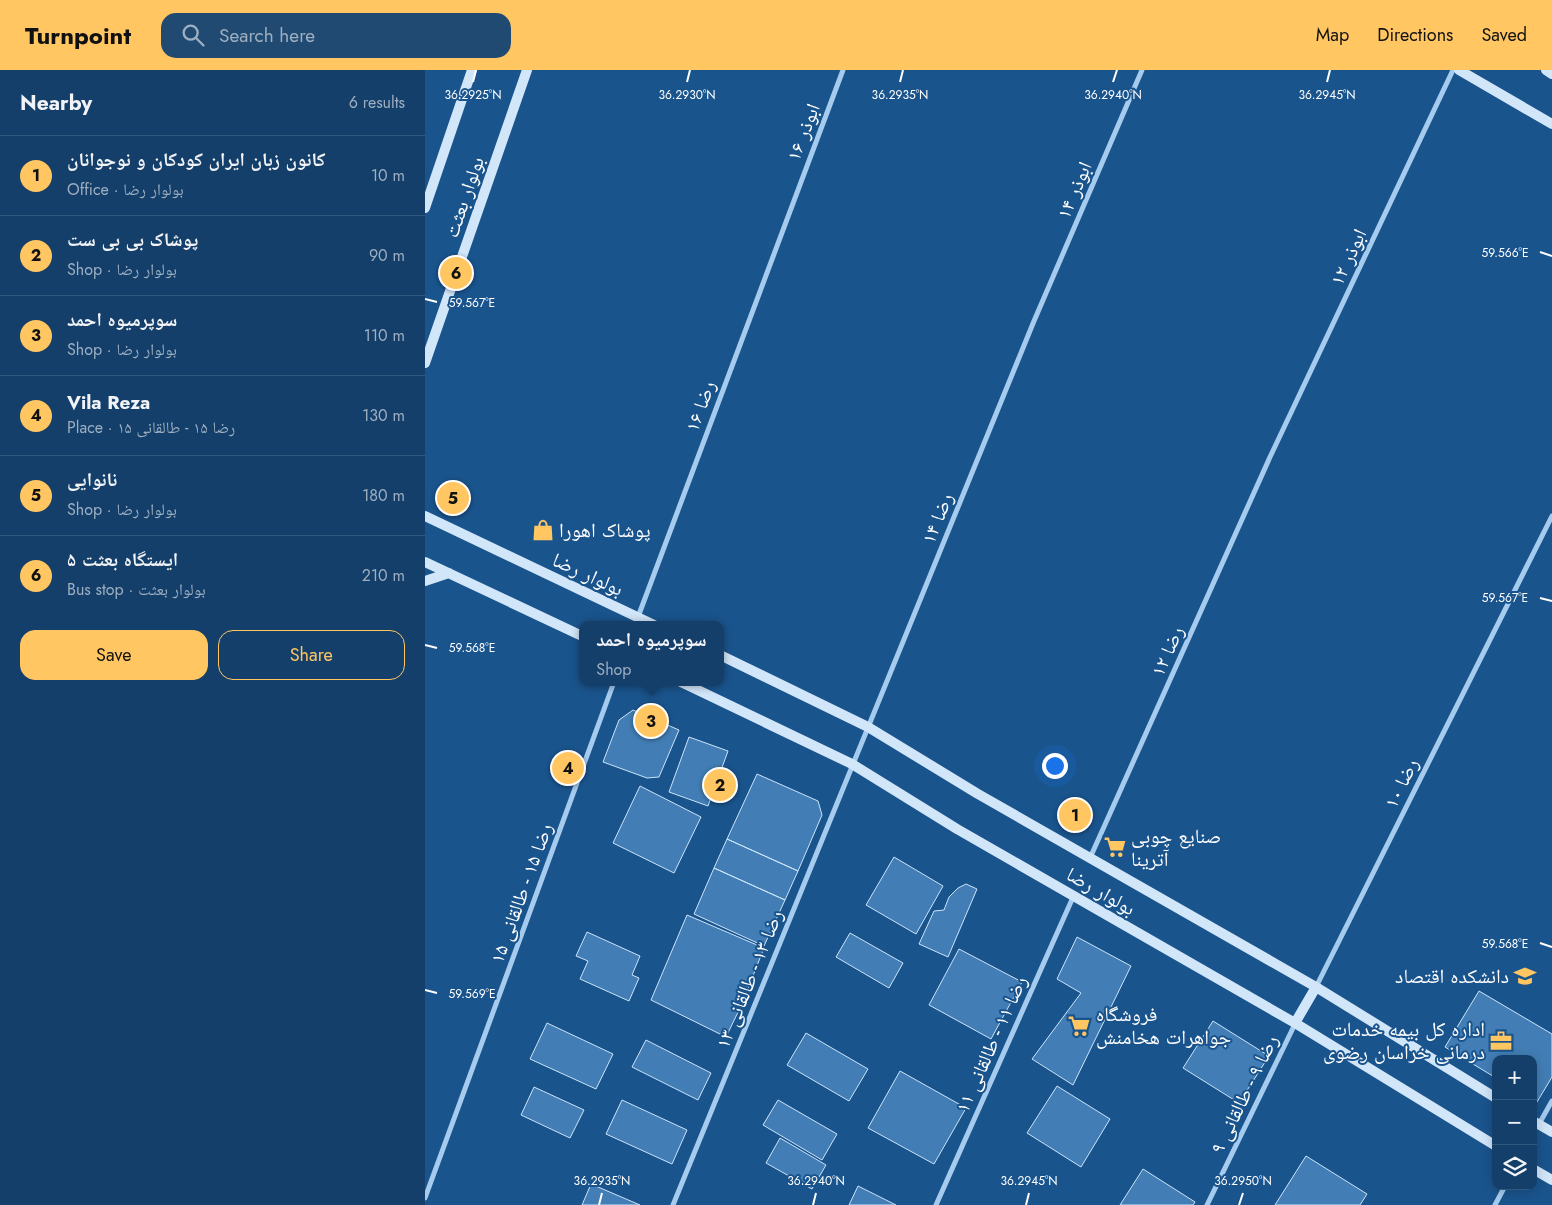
<!DOCTYPE html>
<html lang="en">
<head>
<meta charset="utf-8">
<style>
	:root { --surface:#143f6a; --page:#214a72; --text:#f1f3f6; --muted:#9dafc1; --line:#33587e; --accent:#ffc662 }
	body { margin:0; font-family:Jost,"Noto Naskh Arabic",sans-serif; background:var(--page); color:var(--text) }
	.controls { position:absolute; right:15px; bottom:15px; display:grid; overflow:hidden; border-radius:10px; box-shadow:0 2px 12px #0003 }
	.controls button { width:45px; height:45px; display:grid; place-items:center; padding:0; border:0; border-bottom:1px solid var(--line); background:var(--surface); color:var(--text); font:25px sans-serif }
	.you { position:absolute; left:629px; top:695px; width:18px; height:18px; margin:-12px; border:4px solid #fff; border-radius:50%; background:#1a73e8; box-shadow:0 0 0 8px #1a73e833 }
	.badge { display:grid; place-items:center; width:32px; height:32px; border-radius:50%; background:var(--accent); color:#111; font-size:16px; font-weight:700 }
	.pin { position:absolute; translate:-50% -50%; border:2px solid #fff; box-shadow:0 1px 5px #0006 }
	.popup { position:absolute; left:154px; top:551px; width:145px; height:65px; box-sizing:border-box; display:grid; place-content:center; border-radius:10px; background:var(--surface); filter:drop-shadow(0 1px 4px #0005); font-size:16px; white-space:nowrap; color:var(--muted) }
	.popup b { font-size:19px; color:var(--text) }
	.popup::after { content:''; position:absolute; left:50%; top:100%; margin-left:-10px; border:10px solid transparent; border-top-color:var(--surface) }
	.list { margin:0; padding:0; list-style:none }
	h2 { display:flex; justify-content:space-between; align-items:center; height:65px; margin:0; padding:0 20px; font-size:21px }
	h2 small { font-size:16px; font-weight:400; color:var(--muted) }
	.list li { display:grid; grid-template-columns:32px 1fr auto; gap:15px; align-items:center; box-sizing:border-box; height:80px; padding:0 20px; border-top:1px solid var(--line) }
	.list b { display:block; font-size:19px; white-space:nowrap }
	.list p { margin:0; font-size:16px; white-space:nowrap; color:var(--muted) }
	.list em { font-size:16px; font-style:normal; color:var(--muted) }
	.actions { display:flex; gap:10px; padding:15px 20px }
	.actions a { flex:1; padding:11px 0; border:1px solid var(--accent); border-radius:15px; text-align:center; font-size:18px; color:var(--accent) }
	.actions .main { background:var(--accent); color:#111 }
	.icon { flex:none; width:28px; height:28px; fill:none; stroke:currentColor; stroke-width:2; stroke-linecap:round; stroke-linejoin:round }
	.map { position:relative; flex:none; width:1127px; height:1135px; overflow:hidden }
	header { display:flex; align-items:center; gap:30px; box-sizing:border-box; height:70px; padding:0 25px; background:var(--accent); color:#111 }
	header strong { font-size:24px }
	nav { display:flex; gap:28px; margin-inline-start:auto; font-size:18px }
	.search { width:350px; height:45px; background:var(--page); display:flex; align-items:center; gap:12px; box-sizing:border-box; padding:0 18px; border-radius:15px; color:var(--muted); font-size:19px }
	main { display:flex }
	aside { flex:1; background:var(--surface) }
	.map>svg:first-child { display:block }
	.building { fill:#427eb5; stroke:#cbe4fa }
	.lines { fill:none; stroke-linecap:round; stroke-linejoin:round }
	.street { stroke:#a5cbee; stroke-width:5 }
	.secondary { stroke:#d2e6fa; stroke-width:10 }
	.ticks { fill:none; stroke:#fff; stroke-width:2 }
	.labels { text-anchor:middle; stroke-width:4; stroke-linejoin:round; paint-order:stroke }
	.street-label { font-size:20px; fill:#fff; stroke:#1a548d }
	.poi-label { font-size:20px; fill:#fff; stroke:#1a548d; text-anchor:start }
	.ticks-label { font-size:12px; text-anchor:middle; fill:#fff; stroke:#1a548d; stroke-width:4; stroke-linejoin:round; paint-order:stroke }
</style>
</head>
<body>
<header>
<strong>Turnpoint</strong>
<div class="search"><svg class="icon" aria-label="search" viewBox="0 0 24 24"><circle cx="10" cy="10" r="6"/><path d="M15 15l6 6"/></svg>Search here</div>
<nav><a>Map</a><a>Directions</a><a>Saved</a></nav>
</header>
<main>
<aside>
<h2>Nearby<small>6 results</small></h2>
<ul class="list">
<li><span class="badge">1</span><div><b>کانون زبان ایران کودکان و نوجوانان</b><p>Office · بولوار رضا</p></div><em>10 m</em></li>
<li><span class="badge">2</span><div><b>پوشاک بی بی ست</b><p>Shop · بولوار رضا</p></div><em>90 m</em></li>
<li><span class="badge">3</span><div><b>سوپرمیوه احمد</b><p>Shop · بولوار رضا</p></div><em>110 m</em></li>
<li><span class="badge">4</span><div><b>Vila Reza</b><p>Place · رضا ۱۵ - طالقانی ۱۵</p></div><em>130 m</em></li>
<li><span class="badge">5</span><div><b>نانوایی</b><p>Shop · بولوار رضا</p></div><em>180 m</em></li>
<li><span class="badge">6</span><div><b>ایستگاه بعثت ۵</b><p>Bus stop · بولوار بعثت</p></div><em>210 m</em></li>
</ul>
<div class="actions"><a class="main">Save</a><a>Share</a></div>
</aside>
<div class="map">
<svg width="1127" height="1135" viewBox="0 0 1127 1135">
	<rect width="100%" height="100%" fill="#1a548d"/>
	<path class="building" d="M208,640L254,660L234,707L222,708L178,692L194,650Z
		M264,667L303,681L283,736L244,722Z
		M332,704L393,731L397,745L373,801L302,769Z
		M215,716L276,747L249,803L188,773Z
		M302,769L373,801L360,830L289,798Z
		M469,787L518,816L491,864L441,835Z
		M289,798L360,830L339,876L269,844Z
		M541,814L552,819L523,887L494,874L509,841L519,840L524,827L533,818Z
		M262,845L339,878L316,936L301,967L226,930Z
		M162,862L215,886L207,905L214,908L204,931L155,909L163,891L151,886Z
		M425,863L478,893L464,918L411,887Z
		M652,867L706,896L648,1015L607,989L656,923L632,909Z
		M534,879L597,912L566,969L504,935Z
		M1054,921L1127,964V1007L1112,1032L1108,1030V989H1071V1008L1020,977Z
		M788,951L844,986L814,1033L758,998Z
		M122,953L188,984L171,1019L105,989Z
		M381,963L443,999L424,1031L362,995Z
		M221,970L286,1003L273,1030L207,997Z
		M475,1001L541,1038L509,1094L443,1058Z
		M632,1016L685,1049L656,1097L602,1063Z
		M109,1017L159,1040L145,1068L96,1045Z
		M197,1030L262,1060L247,1094L181,1064Z
		M353,1030L412,1064L397,1090L338,1055Z
		M355,1068L401,1095L387,1119L341,1093Z
		M881,1086L942,1124L935,1135H850Z
		M718,1099L770,1132L768,1135H695Z
		M166,1114L215,1135H157Z
		M433,1116L471,1135H424Z"/>
	<g class="lines">
		<path class="street" d="M213,547L418,0
			M665,788L845,387L1028,0
			M891,917L1127,446
			M1114,1054L1127,1031
			M0,1128L189,612
			M248,1135L609,251L717,0
			M511,1135L649,825
			M782,1135L870,954
			M1070,1135L1080,1116"/>
		<path class="secondary" d="M1034,0L1127,54
			M1121,0L1127,4
			M0,138L47,0
			M0,293L102,0
			M0,446L229,555
			M0,492L157,566
			M0,511L24,503
			M295,585L443,657L553,724L891,917L1071,1028
			M256,612L427,694L532,759L870,953L1071,1076
			M870,953L891,917
			M1108,1051L1127,1062
			M1108,1099L1127,1110"/>
	</g>
	<path class="ticks" d="M48,12L51,0M262,12L265,0M475,12L478,0M688,12L692,0M902,12L905,0M1115,182L1127,186M0,229L12,232M1115,528L1127,531M0,575L12,578M1115,873L1127,877M0,920L12,923M174,1135L177,1123M388,1135L391,1123M601,1135L604,1123M814,1135L818,1123"/>
	<defs>
		<g id="shop-bare" transform="scale(1.725)"><path d="M-5-2.5h2.3a2.7 3.5 0 0 1 5.4 0H5L5.5 6h-11ZM-1.5-2.5h3a1.5 2.3 0 0 0-3 0Z" fill="#ffc662" stroke="#1a548d" stroke-width="2.5" paint-order="stroke"/></g>
		<g id="supermarket-bare" transform="scale(1.725)"><path d="M-6-5.5h2.5l.6 2H6L4.5 2H-2.5L-4.4-4H-6ZM-1.5 3.2a1.3 1.3 0 1 0 .1 0ZM3 3.2a1.3 1.3 0 1 0 .1 0Z" fill="#ffc662" stroke="#1a548d" stroke-width="2.5" paint-order="stroke"/></g>
		<g id="university-bare" transform="scale(1.725)"><path d="M0-5L7-2L0 1L-7-2ZM-4 1L0 2.5L4 1V4Q0 6-4 4Z" fill="#ffc662" stroke="#1a548d" stroke-width="2.5" paint-order="stroke"/></g>
		<g id="office-bare" transform="scale(1.725)"><path d="M-6-3h4V-5.5h4V-3h4V5H-6ZM-1-4.5V-3h2v-1.5ZM-6 0V1H6V0Z" fill="#ffc662" stroke="#1a548d" stroke-width="2.5" paint-order="stroke"/></g>
	</defs>
	<g fill-rule="evenodd">
		<use href="#shop-bare" x="118" y="460"/>
		<use href="#supermarket-bare" x="690" y="777"/>
		<use href="#university-bare" x="1100" y="906"/>
		<use href="#supermarket-bare" x="654" y="956"/>
		<use href="#office-bare" x="1076" y="971"/>
	</g>
	<g class="labels">
		<g class="street-label">
			<text transform="translate(378 62) rotate(-69)" y="7">ابوذر ۱۶</text>
			<text transform="translate(649 120) rotate(-67)" y="7">ابوذر ۱۴</text>
			<text transform="translate(39 127) rotate(-71)" y="7">بولوار بعثت</text>
			<text transform="translate(923 187) rotate(-65)" y="7">ابوذر ۱۲</text>
			<text transform="translate(275 336) rotate(-70)" y="7">رضا ۱۶</text>
			<text transform="translate(512 448) rotate(-68)" y="7">رضا ۱۴</text>
			<text transform="translate(163 504) rotate(25)" y="7">بولوار رضا</text>
			<text transform="translate(742 581) rotate(-66)" y="7">رضا ۱۲</text>
			<text transform="translate(976 713) rotate(-64)" y="7">رضا ۱۰</text>
			<text transform="translate(676 821) rotate(30)" y="7">بولوار رضا</text>
			<text transform="translate(96 823) rotate(-70)" y="7">رضا ۱۵ - طالقانی ۱۵</text>
			<text transform="translate(324 909) rotate(-68)" y="7">رضا ۱۳ - طالقانی ۱۳</text>
			<text transform="translate(566 974) rotate(-66)" y="7">رضا ۱۱ - طالقانی ۱۱</text>
			<text transform="translate(819 1024) rotate(-64)" y="7">رضا ۹ - طالقانی ۹</text>
		</g>
		<g class="poi-label">
			<text x="134" y="467">پوشاک اهورا</text>
			<text x="706" y="773">صنایع چوبی<tspan x="706" dy="23">آترینا</tspan></text>
			<text x="1084" y="913" text-anchor="end">دانشکده اقتصاد</text>
			<text x="671" y="951">فروشگاه<tspan x="671" dy="23">جواهرات هخامنش</tspan></text>
			<text x="1060" y="966" text-anchor="end">اداره کل بیمه خدمات<tspan x="1060" dy="23">درمانی خراسان رضوی</tspan></text>
		</g>
	</g>
	<g class="ticks-label">
		<text x="48" y="29">36.2925°N</text>
		<text x="262" y="29">36.2930°N</text>
		<text x="475" y="29">36.2935°N</text>
		<text x="688" y="29">36.2940°N</text>
		<text x="902" y="29">36.2945°N</text>
		<text x="1080" y="187">59.566°E</text>
		<text x="47" y="237">59.567°E</text>
		<text x="1080" y="532">59.567°E</text>
		<text x="47" y="582">59.568°E</text>
		<text x="1080" y="878">59.568°E</text>
		<text x="47" y="928">59.569°E</text>
		<text x="177" y="1115">36.2935°N</text>
		<text x="391" y="1115">36.2940°N</text>
		<text x="604" y="1115">36.2945°N</text>
		<text x="818" y="1115">36.2950°N</text>
	</g>
</svg>
<div class="controls">
<button>+</button>
<button>−</button>
<button><svg class="icon" aria-label="layers" viewBox="0 0 24 24"><path d="M12 4l9 5-9 5-9-5zM3 14l9 5 9-5"/></svg></button>
</div>
<div class="you"></div>
<div class="pin badge" style="left:650px;top:745px">1</div>
<div class="pin badge" style="left:295px;top:715px">2</div>
<div class="pin badge" style="left:226px;top:651px">3</div>
<div class="popup"><b>سوپرمیوه احمد</b>Shop</div>
<div class="pin badge" style="left:143px;top:698px">4</div>
<div class="pin badge" style="left:28px;top:428px">5</div>
<div class="pin badge" style="left:31px;top:203px">6</div>
</div>
</main>
</body>
</html>
